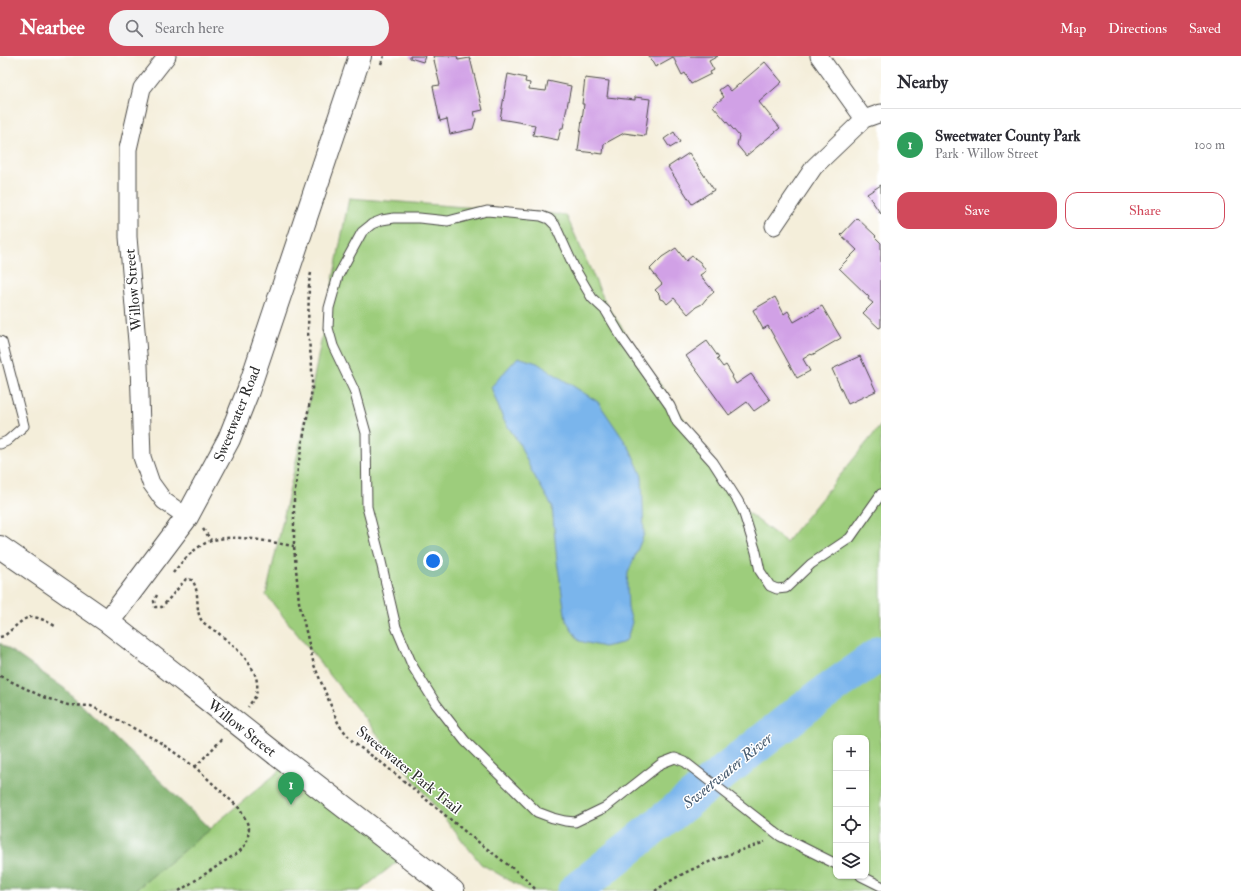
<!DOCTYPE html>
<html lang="en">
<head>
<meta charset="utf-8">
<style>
	:root { --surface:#fff; --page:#f2f2f3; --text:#2b2b33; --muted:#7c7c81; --line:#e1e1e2; --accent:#d1495b }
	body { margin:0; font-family:"IM FELL Double Pica",serif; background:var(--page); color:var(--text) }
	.controls { position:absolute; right:12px; bottom:12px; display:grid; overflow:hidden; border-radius:8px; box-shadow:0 1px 3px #0004 }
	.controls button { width:36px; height:36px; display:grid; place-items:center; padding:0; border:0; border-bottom:1px solid var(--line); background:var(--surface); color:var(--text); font:20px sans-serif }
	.you { position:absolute; left:433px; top:505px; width:14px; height:14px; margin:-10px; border:3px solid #fff; border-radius:50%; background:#1a73e8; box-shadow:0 0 0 6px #1a73e833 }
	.badge { display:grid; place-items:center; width:26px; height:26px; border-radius:50%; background:var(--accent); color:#fff; font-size:13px; font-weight:700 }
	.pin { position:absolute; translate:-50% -33px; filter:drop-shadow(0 1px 2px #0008) }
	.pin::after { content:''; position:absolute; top:21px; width:14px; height:12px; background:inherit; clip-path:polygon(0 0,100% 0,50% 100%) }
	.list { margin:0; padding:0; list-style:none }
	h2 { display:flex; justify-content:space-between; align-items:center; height:52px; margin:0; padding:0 16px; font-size:17px }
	h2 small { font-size:13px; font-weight:400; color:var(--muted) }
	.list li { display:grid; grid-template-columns:26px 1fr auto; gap:12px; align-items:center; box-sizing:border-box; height:72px; padding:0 16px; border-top:1px solid var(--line) }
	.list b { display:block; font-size:15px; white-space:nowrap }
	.list p { margin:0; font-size:13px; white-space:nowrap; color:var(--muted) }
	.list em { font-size:13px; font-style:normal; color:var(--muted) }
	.actions { display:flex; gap:8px; padding:12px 16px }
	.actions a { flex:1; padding:9px 0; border:1px solid var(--accent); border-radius:12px; text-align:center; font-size:14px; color:var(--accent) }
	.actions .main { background:var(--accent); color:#fff }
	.icon { flex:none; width:22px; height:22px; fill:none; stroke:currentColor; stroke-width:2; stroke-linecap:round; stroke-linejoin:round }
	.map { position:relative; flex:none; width:881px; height:835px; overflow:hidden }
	header { display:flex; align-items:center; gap:24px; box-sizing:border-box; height:56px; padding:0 20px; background:var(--accent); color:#fff }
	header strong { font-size:19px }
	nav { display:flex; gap:22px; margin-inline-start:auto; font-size:14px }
	.search { width:280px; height:36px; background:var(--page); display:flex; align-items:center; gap:10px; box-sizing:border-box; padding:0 14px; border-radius:22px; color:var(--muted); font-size:15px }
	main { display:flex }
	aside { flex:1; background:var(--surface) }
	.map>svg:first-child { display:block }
	.green { fill:#9dcd7b; stroke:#647c53; fill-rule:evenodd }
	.forest { fill:#7eb06b; stroke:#546e4b }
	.water { fill:#7ab5ec; stroke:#52708c }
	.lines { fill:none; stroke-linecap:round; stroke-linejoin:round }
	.river { stroke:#7ab5ec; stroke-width:35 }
	.building { fill:#d1a1e6 }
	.lane-casing { stroke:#494845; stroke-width:11 }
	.street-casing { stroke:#494845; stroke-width:19 }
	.secondary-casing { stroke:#494845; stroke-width:24 }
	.path { stroke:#494845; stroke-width:2.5; stroke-dasharray:3 3; stroke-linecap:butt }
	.lane { stroke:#fff; stroke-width:9 }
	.street { stroke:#fff; stroke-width:17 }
	.secondary { stroke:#fff; stroke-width:22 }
	.secondary-bridge-casing { stroke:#494845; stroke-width:24; stroke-linecap:butt }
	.secondary-bridge { stroke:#fff; stroke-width:22 }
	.labels { text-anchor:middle; stroke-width:3; stroke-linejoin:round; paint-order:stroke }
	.street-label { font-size:15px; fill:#2b2b2b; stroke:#fff }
	.water-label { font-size:16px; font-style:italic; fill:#475b6f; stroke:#fff }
</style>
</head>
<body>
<header>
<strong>Nearbee</strong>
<div class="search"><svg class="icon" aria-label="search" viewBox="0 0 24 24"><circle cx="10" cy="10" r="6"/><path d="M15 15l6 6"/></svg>Search here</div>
<nav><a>Map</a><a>Directions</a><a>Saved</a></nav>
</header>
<main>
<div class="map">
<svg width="881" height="835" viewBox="0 0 881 835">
	<rect width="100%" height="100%" fill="#fff"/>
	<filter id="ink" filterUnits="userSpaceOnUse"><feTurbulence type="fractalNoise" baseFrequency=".025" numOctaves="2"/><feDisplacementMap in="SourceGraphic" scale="8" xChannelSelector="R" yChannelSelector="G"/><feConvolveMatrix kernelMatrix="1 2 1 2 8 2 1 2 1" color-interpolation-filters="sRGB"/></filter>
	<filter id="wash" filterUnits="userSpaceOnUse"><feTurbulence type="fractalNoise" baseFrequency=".012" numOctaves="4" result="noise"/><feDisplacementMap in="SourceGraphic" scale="16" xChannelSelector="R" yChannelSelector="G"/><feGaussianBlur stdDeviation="0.9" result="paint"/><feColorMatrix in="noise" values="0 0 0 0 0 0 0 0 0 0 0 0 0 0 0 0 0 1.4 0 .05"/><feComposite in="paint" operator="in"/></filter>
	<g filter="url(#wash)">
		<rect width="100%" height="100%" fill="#f4eeda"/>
		<path class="green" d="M349,142L566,159L606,248L653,318L747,456L786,486L881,369V835H528L481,808L266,539L308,352ZM836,682H866V820H836Z
			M289,707L407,798L360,835H134Z"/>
		<path class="forest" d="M0,587L64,632L210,773L134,835H0Z"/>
		<path class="water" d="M518,301L537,307L598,346L630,393L642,420L644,478L628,517L627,529L628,552L632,566L627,583L622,587L604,591L579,585L566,564L557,505L552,450L531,414L519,387L503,363L491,331Z
			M797,665L798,671L595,835H587Z"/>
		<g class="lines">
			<path class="river" d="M575,835L804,652L881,597"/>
		</g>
		<g id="blocks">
			<path class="building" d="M410,0H425L423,6L410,2Z
				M433,0H457L458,4L470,2L483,54L474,56L476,63L473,73L450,78L447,63L440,65L433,30L440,29Z
				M649,0H718L709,5L714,14L710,16L711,18L691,28L685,17L682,19L673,1L655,11Z
				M765,6L782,26L759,46L780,72L746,100L737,89L739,80L713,50L724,41L719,34L726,29L731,35Z
				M508,18L526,22L525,26L530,27L529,33L546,35L548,25L571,30L563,72H561L558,84L533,79L535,69L500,63Z
				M585,22L609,25L607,41L635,44V41L650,43L645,80L624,77L604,88L603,98L578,95L584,48H582Z
				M674,76L680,86L670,92L664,83Z
				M689,97L714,134L692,148L668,111Z
				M881,129V158L867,138Z
				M857,162L876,180L875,181L881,187V271L879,272L863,257L873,247L868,243L869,241L839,212L857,194L841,179Z
				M676,192L686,205L692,200L700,206L706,215L700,219L714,236L706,243L702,248L696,251L688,258L674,242L667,248L664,244L660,243L659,238L655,234L662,228L650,213L662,201Z
				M775,241L784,258L788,255L794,266L822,250L841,282L812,299L811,298L803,303L810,315L797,322L768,270L763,273L753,254Z
				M707,285L719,302L717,303L723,311L726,309L733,320L732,321L736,328L751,318L770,344L754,355L747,346L729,359L686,300Z
				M860,300L876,335L848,348L832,313Z"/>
		</g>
	</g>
	<g filter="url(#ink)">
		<use href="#blocks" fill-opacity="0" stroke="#494845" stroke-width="1"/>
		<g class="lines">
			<g class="lane-casing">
				<path id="lane" d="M0,285L2,286L24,370L7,385L0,388
					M836,808L780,780L685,706L675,702L662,707L606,751L575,766L565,765L553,762L537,756L465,685L436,648L413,611L396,571L379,497L367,451L366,377L354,334L333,290L328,272L329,252L338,220L362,176L372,168L382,164L394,162H419L448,165L487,155L541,160L549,163L555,169L575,213L592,242L606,255L622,282L670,350L677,366L713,406L738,445L743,455L756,496L760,515L770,530L777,533L786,532L811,508L850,482L881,438
					M861,820L881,830"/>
			</g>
			<g class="street-casing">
				<path id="street" d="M167,0L142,32L128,93V181L139,309L142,401L151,427L164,445L187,461
					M819,0L864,63
					M774,170L814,111L864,63L881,57"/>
			</g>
			<g class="secondary-casing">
				<path id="secondary" d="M0,491L108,566L190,630
					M108,566L187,461L229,383L248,335L360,0
					M277,699L453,835"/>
			</g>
			<path class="path" d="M381,8L384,0
				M311,217L309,226L308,277L312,310V334L299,405L294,443V490L299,546L314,609L339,669L354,687L382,707L468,778L525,822L537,835
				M203,473L211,484
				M173,517C181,507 190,496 202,489C227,474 266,486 294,490
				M157,539L154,545L155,551H162L186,523L192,524C201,536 194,554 202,565C206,569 212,573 217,576C234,590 266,615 255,641C253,644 250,648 248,651
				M0,581L4,580C27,561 27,554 55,570
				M0,620L43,641L68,649L91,650L158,685L195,711L239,752L246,764L249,772L248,781L246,788L239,796L179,835
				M195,711L224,681
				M655,835C688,811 727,799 765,786"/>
			<use href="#lane" class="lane"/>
			<use href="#street" class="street"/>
			<use href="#secondary" class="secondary"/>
			<g class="secondary-bridge-casing">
				<path id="secondary-bridge" d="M190,630L277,699"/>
			</g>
			<use href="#secondary-bridge" class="secondary-bridge"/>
		</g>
	</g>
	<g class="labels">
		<g class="street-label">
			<text transform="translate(133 234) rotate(-95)" y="5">Willow Street</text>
			<text transform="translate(237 358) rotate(-68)" y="5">Sweetwater Road</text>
			<text transform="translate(242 672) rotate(38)" y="5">Willow Street</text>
			<text transform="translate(409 714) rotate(39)" y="5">Sweetwater Park Trail</text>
		</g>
		<g class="water-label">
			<text transform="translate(727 714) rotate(-39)" y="6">Sweetwater River</text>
		</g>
	</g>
</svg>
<div class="controls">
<button>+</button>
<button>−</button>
<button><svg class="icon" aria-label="locate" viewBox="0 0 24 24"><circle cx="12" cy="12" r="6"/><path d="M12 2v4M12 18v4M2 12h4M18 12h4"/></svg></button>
<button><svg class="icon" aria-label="layers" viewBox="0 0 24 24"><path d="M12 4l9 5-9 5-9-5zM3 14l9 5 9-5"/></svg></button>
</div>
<div class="you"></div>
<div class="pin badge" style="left:291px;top:749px;background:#2e9e5b">1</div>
</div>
<aside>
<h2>Nearby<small></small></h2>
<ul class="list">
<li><span class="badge" style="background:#2e9e5b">1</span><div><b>Sweetwater County Park</b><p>Park · Willow Street</p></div><em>100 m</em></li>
</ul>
<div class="actions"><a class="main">Save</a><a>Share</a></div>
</aside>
</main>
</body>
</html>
